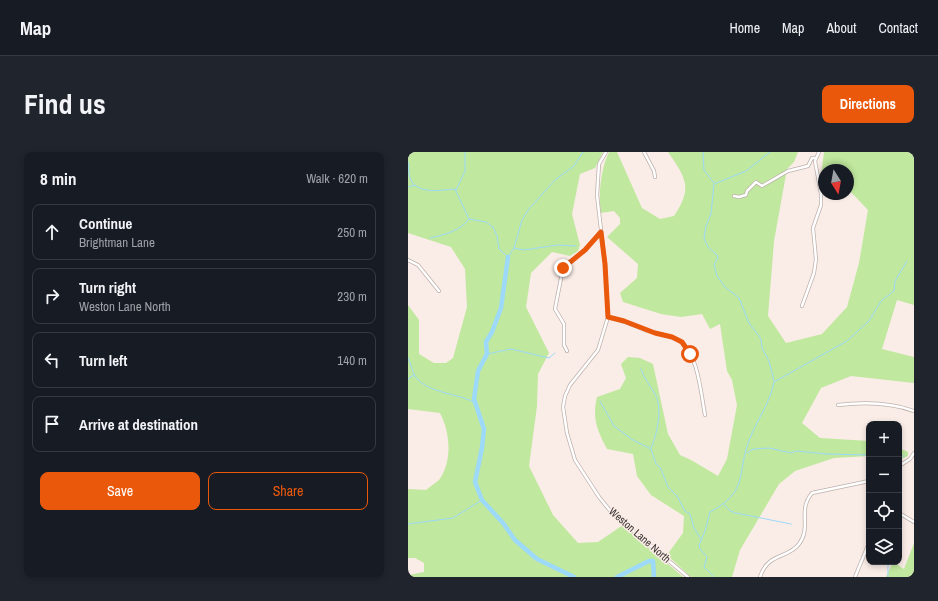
<!DOCTYPE html>
<html lang="en">
<head>
<meta charset="utf-8">
<style>
	:root { --surface:#171b24; --page:#20242c; --text:#f1f3f6; --muted:#9ea1a6; --line:#363941; --accent:#ea580c }
	body { margin:0; font-family:"Archivo Narrow",sans-serif; background:var(--page); color:var(--text) }
	.controls { position:absolute; right:12px; bottom:12px; display:grid; overflow:hidden; border-radius:8px; box-shadow:0 2px 6px #0003 }
	.controls button { width:36px; height:36px; display:grid; place-items:center; padding:0; border:0; border-bottom:1px solid var(--line); background:var(--surface); color:var(--text); font:20px sans-serif }
	.compass { position:absolute; left:410px; top:12px; width:36px; height:36px; border-radius:50%; background:var(--surface); box-shadow:0 2px 6px #0003; rotate:169deg }
	.stop { position:absolute; width:12px; height:12px; margin:-9px; border:3px solid #ea580c; border-radius:50%; background:#fff }
	.stop.end { background:#ea580c; border-color:#fff; box-shadow:0 1px 4px #0008 }
	.list { margin:0; padding:0; list-style:none }
	h2 { display:flex; justify-content:space-between; align-items:center; height:52px; margin:0; padding:0 16px; font-size:17px }
	h2 small { font-size:13px; font-weight:400; color:var(--muted) }
	.list li { display:grid; grid-template-columns:26px 1fr auto; gap:12px; align-items:center; box-sizing:border-box; height:56px; margin:0 8px 8px; padding:0 8px; border:1px solid var(--line); border-radius:8px }
	.list b { display:block; font-size:15px; white-space:nowrap }
	.list p { margin:0; font-size:13px; white-space:nowrap; color:var(--muted) }
	.list em { font-size:13px; font-style:normal; color:var(--muted) }
	.actions { display:flex; gap:8px; padding:12px 16px }
	.actions a { flex:1; padding:9px 0; border:1px solid var(--accent); border-radius:8px; text-align:center; font-size:14px; color:var(--accent) }
	.actions .main { background:var(--accent); color:#fff }
	.icon { flex:none; width:22px; height:22px; fill:none; stroke:currentColor; stroke-width:2; stroke-linecap:round; stroke-linejoin:round }
	.map { position:relative; flex:none; width:506px; height:425px; overflow:hidden; border-radius:8px }
	header { display:flex; align-items:center; gap:24px; box-sizing:border-box; height:56px; padding:0 20px; background:var(--surface); border-bottom:1px solid var(--line) }
	header strong { font-size:19px }
	nav { display:flex; gap:22px; margin-inline-start:auto; font-size:14px }
	.intro { display:flex; align-items:center; justify-content:space-between; box-sizing:border-box; height:96px; padding:0 24px }
	h1 { margin:0; font-size:28px }
	.button { padding:10px 18px; border-radius:8px; background:var(--accent); color:#fff; font-size:14px; font-weight:700 }
	main { display:flex; gap:24px; padding:0 24px }
	aside { flex:1; background:var(--surface); border-radius:8px; box-shadow:0 2px 6px #0003 }
	.map>svg:first-child { display:block }
	.green { fill:#c0e89e }
	.lines { fill:none; stroke-linecap:round; stroke-linejoin:round }
	.stream { stroke:#9dd9f9; stroke-width:1 }
	.river { stroke:#9dd9f9; stroke-width:4.5 }
	.minor-casing { stroke:#beb1ac; stroke-width:4 }
	.minor { stroke:#fff; stroke-width:2.5 }
	.route { stroke:#ea580c; stroke-width:5 }
	.labels { text-anchor:middle; stroke-width:3; stroke-linejoin:round; paint-order:stroke }
	.street-label { font-size:11px; fill:#3a3432; stroke:#faece7 }
</style>
</head>
<body>
<header>
<strong>Map</strong>
<nav><a>Home</a><a>Map</a><a>About</a><a>Contact</a></nav>
</header>
<div class="intro"><h1>Find us</h1><a class="button">Directions</a></div>
<main>
<aside>
<h2>8 min<small>Walk · 620 m</small></h2>
<ul class="list">
<li><svg class="icon" aria-label="ahead" viewBox="0 0 24 24"><path d="M12 20V5M6 11l6-6 6 6"/></svg><div><b>Continue</b><p>Brightman Lane</p></div><em>250 m</em></li>
<li><svg class="icon" aria-label="right" viewBox="0 0 24 24"><path d="M7 20v-9h11M14 6l5 5-5 5"/></svg><div><b>Turn right</b><p>Weston Lane North</p></div><em>230 m</em></li>
<li><svg class="icon" aria-label="left" viewBox="0 0 24 24"><path d="M17 20v-9H6M10 6l-5 5 5 5"/></svg><div><b>Turn left</b></div><em>140 m</em></li>
<li><svg class="icon" aria-label="arrive" viewBox="0 0 24 24"><path d="M6 21V4h12l-3 4 3 4H6"/></svg><div><b>Arrive at destination</b></div></li>
</ul>
<div class="actions"><a class="main">Save</a><a>Share</a></div>
</aside>
<div class="map">
<svg width="506" height="425" viewBox="0 0 506 425">
	<rect width="100%" height="100%" fill="#faece7"/>
	<path class="green" d="M0,0H195L187,16L172,22L164,62L172,93L170,99L162,104L144,100L123,121L118,155L141,201L130,222L129,254L121,314L145,363L170,391L190,390L215,373L275,425H0V423L16,420V411L7,406H0V337L18,338C22,335 27,331 31,328C45,309 42,280 32,261L0,257V153L11,168V202L26,211H38L45,206L59,155L57,117L43,95L0,81Z
		M201,0H209L234,56L252,67L266,64C285,36 278,26 260,0H390L386,10L379,17L366,89L360,164L378,191L414,182L439,155L451,111L460,58L440,37V18H416V26L413,24L416,0H506V153L489,148L474,197L506,205V231L443,224L413,236L394,271L412,286L461,289V304L426,306L387,319L371,332L332,398L324,425H283L259,403L275,381L276,364L243,343L229,324L225,302L199,297C189,278 184,266 189,245L212,237L218,226L213,212L220,205L232,206L245,212L260,282L272,303L283,308L310,324L319,307L329,253L324,228L319,219L312,172L302,177L294,162L273,165L253,162L215,150L212,141L229,126L230,112L199,85L212,72V66L206,59L193,61C190,43 193,16 201,0Z
		M491,296L500,300V304L491,308Z
		M506,391V425H478L485,410L496,417Z"/>
	<g class="lines">
		<path class="stream" d="M295,0L296,18L306,31
			M362,0L338,19L306,32L303,62L298,74L296,86L300,95L309,103L310,106L306,112L309,124L317,135L331,146L341,171L353,187L354,196L361,209L366,229
			M0,10C2,14 0,18 1,22C5,44 31,38 47,37L61,67L78,70L85,75L89,84L91,97L100,105L106,96L114,68L120,58L147,28L166,14L175,0
			M0,35L7,33
			M48,38L57,19V0
			M22,86C36,83 52,79 61,67
			M106,96L116,98L149,93L168,94
			M79,202L103,197L141,206L147,201
			M0,206C3,212 4,219 7,224C19,242 52,241 67,251
			M233,217C236,227 242,233 247,242C255,255 249,283 243,296
			M0,227L6,223
			M192,249L206,274L225,288L243,297L248,312L252,315L260,335L269,344L277,359L282,362L286,376L293,387
			M339,301L345,297L361,296L383,301L389,299L418,302L461,303
			M491,304H496
			M316,352L322,359L328,361L383,372
			M0,372L45,366L74,348
			M480,410V425
			M306,425L296,415L299,405L292,397L291,393L297,379L302,360C342,339 328,320 342,286C350,266 362,251 366,230L439,189L461,169L473,149L486,139L487,129L499,109"/>
		<path class="river" d="M100,105L93,156L84,180L78,190L79,202L70,219L66,247L76,277L74,296L67,330L74,348L95,371L107,388L129,407L166,425
			M209,425L241,409H245L246,425"/>
		<g class="minor-casing">
			<path id="minor" d="M198,0L191,12L189,43L197,112L200,165L190,198L162,233L157,244L155,255L159,281L167,308L191,345L204,361L280,425
				M236,0L246,19L247,25
				M326,44L331,45L338,43L339,39L348,30L354,34L380,19L400,14L404,6H408
				M0,108L10,113L31,139
				M394,154L406,121L408,107L405,76L413,53V42L407,9L411,0
				M200,165C215,168 226,174 240,179C250,183 261,182 270,188C290,199 293,242 297,263
				M159,199L156,193V172L147,157L155,116L177,98L192,80
				M430,253C456,250 481,250 506,259
				M491,314L502,307L506,301
				M491,361L506,370
				M352,425C360,400 380,407 391,392C404,375 389,359 404,341L461,329
				M447,425L461,391"/>
		</g>
		<use href="#minor" class="minor"/>
	</g>
	<g class="lines">
		<path class="route" d="M155,116L177,98L193,80L197,112L200,165L216,169L247,181L264,185L274,190L282,202"/>
	</g>
	<g class="labels">
		<g class="street-label">
			<text transform="translate(232 383) rotate(41)" y="4">Weston Lane North</text>
		</g>
	</g>
</svg>
<div class="controls">
<button>+</button>
<button>−</button>
<button><svg class="icon" aria-label="locate" viewBox="0 0 24 24"><circle cx="12" cy="12" r="6"/><path d="M12 2v4M12 18v4M2 12h4M18 12h4"/></svg></button>
<button><svg class="icon" aria-label="layers" viewBox="0 0 24 24"><path d="M12 4l9 5-9 5-9-5zM3 14l9 5 9-5"/></svg></button>
</div>
<svg class="compass" viewBox="-18 -18 36 36"><path d="M0-13l5 13h-10z" fill="#e53935"/><path d="M0 13l5-13h-10z" fill="#9ea1a6"/></svg>
<div class="stop" style="left:282px;top:202px"></div>
<div class="stop end" style="left:155px;top:116px"></div>
</div>
</main>
</body>
</html>
